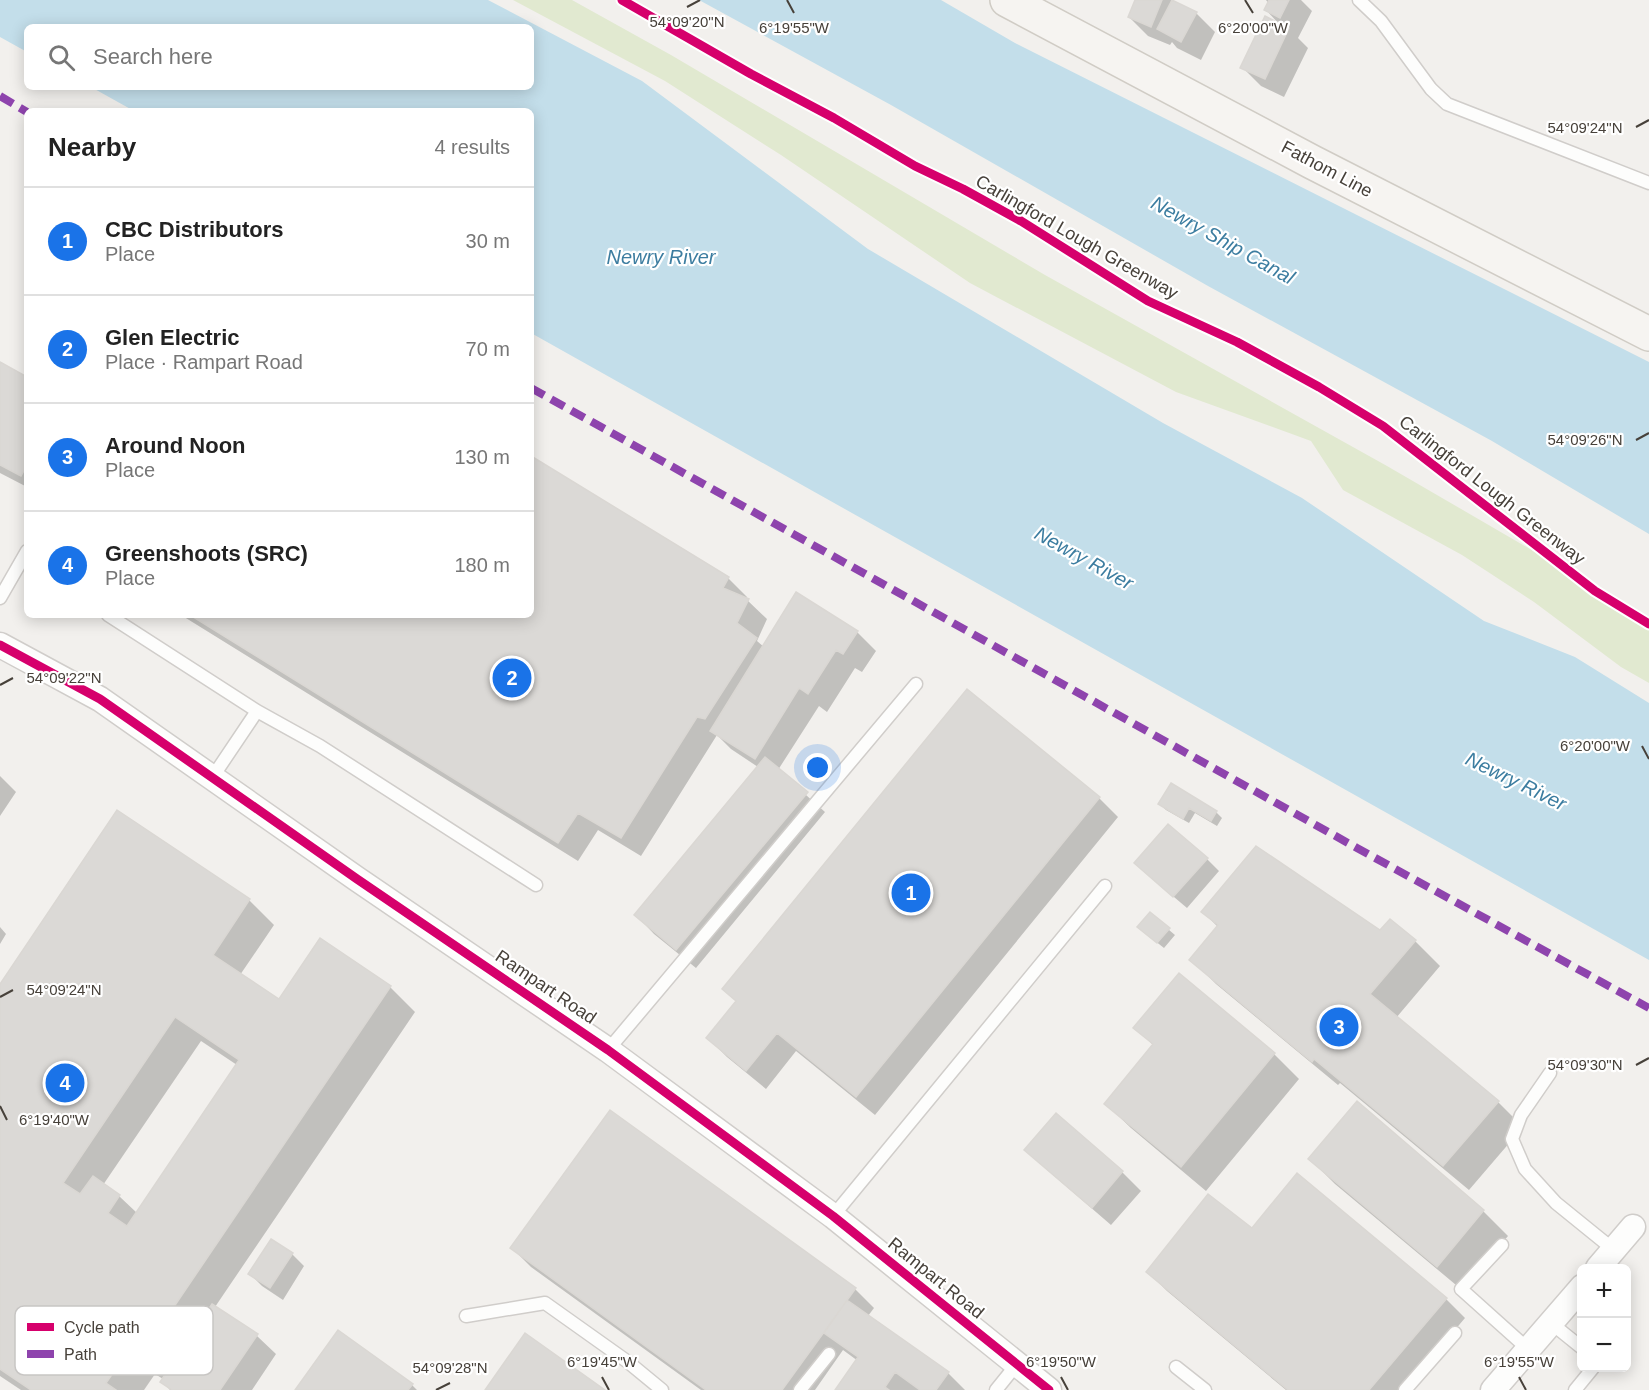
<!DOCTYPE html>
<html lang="en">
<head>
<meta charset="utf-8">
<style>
	:root { --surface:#fff; --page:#f6f6f6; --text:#222; --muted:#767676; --line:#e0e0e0; --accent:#1a73e8 }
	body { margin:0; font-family:Arial,sans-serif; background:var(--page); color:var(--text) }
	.controls { position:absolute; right:18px; bottom:18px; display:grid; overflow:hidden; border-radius:9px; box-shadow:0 3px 15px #0003 }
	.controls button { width:54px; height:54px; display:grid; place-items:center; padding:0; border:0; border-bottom:2px solid var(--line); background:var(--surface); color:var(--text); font:30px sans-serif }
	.you { position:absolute; left:818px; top:768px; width:21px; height:21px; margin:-15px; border:4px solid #fff; border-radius:50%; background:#1a73e8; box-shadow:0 0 0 9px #1a73e833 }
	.badge { display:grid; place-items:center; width:39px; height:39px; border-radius:50%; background:var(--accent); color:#fff; font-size:20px; font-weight:700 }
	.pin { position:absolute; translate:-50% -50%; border:3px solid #fff; box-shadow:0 2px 6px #0006 }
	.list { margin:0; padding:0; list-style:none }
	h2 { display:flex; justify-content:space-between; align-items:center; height:78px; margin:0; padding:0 24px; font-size:26px }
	h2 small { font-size:20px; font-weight:400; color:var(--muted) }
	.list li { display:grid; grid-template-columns:39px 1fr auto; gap:18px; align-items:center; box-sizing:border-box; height:108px; padding:0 24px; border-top:2px solid var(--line) }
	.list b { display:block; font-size:22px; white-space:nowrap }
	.list p { margin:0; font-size:20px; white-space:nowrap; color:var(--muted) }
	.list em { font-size:20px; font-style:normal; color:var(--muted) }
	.icon { flex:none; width:33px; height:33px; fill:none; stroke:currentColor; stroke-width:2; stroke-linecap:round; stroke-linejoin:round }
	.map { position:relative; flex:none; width:1649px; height:1390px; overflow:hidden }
	.search { position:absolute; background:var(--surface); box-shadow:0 3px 15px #0003; left:24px; top:24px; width:510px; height:66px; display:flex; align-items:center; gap:15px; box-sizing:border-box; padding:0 21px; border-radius:9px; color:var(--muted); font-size:22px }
	.panel { position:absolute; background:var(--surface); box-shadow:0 3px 15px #0003; left:24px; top:108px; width:510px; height:510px; border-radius:9px }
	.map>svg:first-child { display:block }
	.green { fill:#e1e9d0 }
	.water { fill:#c3deea }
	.shadow { fill:#0003; fill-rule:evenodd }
	.building { fill:#dbd9d6; stroke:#dad7d3; stroke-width:1.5; fill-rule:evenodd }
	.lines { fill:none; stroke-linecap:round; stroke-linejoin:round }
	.service-casing { stroke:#d0cdca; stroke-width:15 }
	.minor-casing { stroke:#d0cdca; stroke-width:27 }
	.secondary-casing { stroke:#d0ccc5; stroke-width:36 }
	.service { stroke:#fdfdfc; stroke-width:12 }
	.minor { stroke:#fdfdfc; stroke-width:24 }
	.secondary { stroke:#f6f4f1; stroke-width:33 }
	.quiet { stroke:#8e44ad; stroke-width:8; stroke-dasharray:15 8; stroke-linecap:butt }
	.cycleway-casing { stroke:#fff; stroke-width:13 }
	.cycleway { stroke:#d6006c; stroke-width:9 }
	.ticks { fill:none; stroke:#47413a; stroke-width:2 }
	.labels { text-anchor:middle; stroke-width:4.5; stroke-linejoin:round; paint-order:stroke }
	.street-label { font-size:18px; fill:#47413a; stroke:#fff }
	.water-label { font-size:20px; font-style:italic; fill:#3c7da0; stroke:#fff }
	.key { fill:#fff; stroke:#c8c6c4; stroke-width:1.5 }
	.key-label { font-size:16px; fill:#47413a }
	.ticks-label { font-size:15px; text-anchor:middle; fill:#47413a; stroke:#fff; stroke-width:4.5; stroke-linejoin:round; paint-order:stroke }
</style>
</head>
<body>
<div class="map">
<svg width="1649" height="1390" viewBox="0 0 1649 1390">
	<rect width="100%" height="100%" fill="#f2f0ed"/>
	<path class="green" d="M513,0H572L671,55L1045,275L1387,466L1649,618V683L1621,667L1534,602L1462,555L1343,490L1311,441L1176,392L970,283L781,155L665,81Z"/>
	<path class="water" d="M0,0H488L642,81L868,249L1163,423L1302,498L1484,621L1575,657L1649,703V960L531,333V111H134L91,87H531V27H27V52L0,37Z
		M699,0H941L1015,43L1649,362V534L1492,441L1208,286L891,105Z"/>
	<path class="shadow" d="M1136,0H1171L1196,13L1215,32L1201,60L1177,48L1172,42L1170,45L1148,36L1129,17Z
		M1266,0H1301L1312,11L1298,38L1308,48L1284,97L1261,86L1242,67L1279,24L1266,10L1269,4Z
		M0,364L27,378V487L0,473Z
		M531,458L728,578L747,597L746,599L767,619L757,641L764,647L857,632L876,651L862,672L855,668L827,712L819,706L778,770L825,812L696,968L654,934L636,915L758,767L731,749L717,735L641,856L598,830L578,861L181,615H531Z
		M967,691L1099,798L1118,817L875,1115L796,1051L766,1089L727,1057L708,1038L737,1002L724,989Z
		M0,776L16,792L0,816Z
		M1171,785L1216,812L1222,818L1217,826L1195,813L1189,823L1166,810L1160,804Z
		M118,812L249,900L274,925L240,975L279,1001L390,987L415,1012L215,1307L257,1336L276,1354L252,1390H170L162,1381L163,1379L155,1374L144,1390H21L0,1376V987ZM201,1041L237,1065L137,1213L119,1196L103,1185Z
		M1207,859L1219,871L1187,908L1148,875Z
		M1203,912L1380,932L1415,941L1440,966L1396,1018L1498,1102L1523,1127L1469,1190L1340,1083L1338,1085L1216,984L1191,959L1218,927Z
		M1150,914L1175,935L1164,948L1145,933Z
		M0,927L6,934L0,944Z
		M1179,975L1274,1054L1299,1079L1206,1191L1131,1128L1106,1104L1154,1046L1135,1027Z
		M1026,1150L1122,1172L1141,1191L1111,1225L1045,1168Z
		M1310,1159L1483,1211L1508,1236L1462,1290L1335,1184Z
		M1297,1175L1446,1299L1465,1318L1404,1390H1286L1167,1291L1148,1272L1252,1230Z
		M512,1248L855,1289L874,1308L868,1316L948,1373L965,1390H837L858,1361L843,1350L815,1390H701L531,1267Z
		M292,1254L304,1266L283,1300L262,1286L250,1274Z
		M412,1385L417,1390H296Z"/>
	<path class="building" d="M1135,0H1162L1151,27L1128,17Z
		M1172,0L1197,12L1181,42L1157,29Z
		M1269,0H1289L1280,18L1264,10Z
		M1265,16L1289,28L1265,79L1240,68Z
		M0,362L27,377V465L21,476L0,465Z
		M531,456L729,577L723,588L749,599L737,623L757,638L705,719L697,717L621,838L578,813L558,843L190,615H531Z
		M796,592L858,631L843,654L836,650L808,694L799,688L755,759L710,731Z
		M967,689L1100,797L856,1097L777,1033L746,1071L706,1038L736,1001L722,989Z
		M765,757L808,792L676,950L634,915Z
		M1171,783L1217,811L1211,821L1189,808L1183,819L1158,804Z
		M117,810L250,899L213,955L279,999L320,938L391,986L140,1357L129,1350L106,1383L116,1390H31L0,1369V984ZM175,1017L239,1060L127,1226L108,1213L120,1195L93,1176L80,1194L63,1183Z
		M1168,824L1208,858L1173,897L1134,863Z
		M1256,846L1380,930L1390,919L1416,940L1370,994L1499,1101L1443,1166L1314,1059L1312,1062L1189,960L1218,925L1201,912Z
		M1150,912L1170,928L1157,943L1137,927Z
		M1179,973L1275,1053L1181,1167L1104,1104L1153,1044L1133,1028Z
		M1357,1101L1484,1210L1437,1267L1308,1159Z
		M610,1110L856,1288L782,1390H706L510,1248Z
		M1056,1113L1123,1171L1092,1208L1024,1150Z
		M1297,1173L1447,1298L1369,1390H1288L1146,1272L1208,1194L1252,1228Z
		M271,1239L293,1253L270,1288L248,1274Z
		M847,1300L949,1372L936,1390H920L895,1372L885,1387L889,1390H835L858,1357L824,1333Z
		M212,1304L258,1334L220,1390H172L160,1382Z
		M338,1330L413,1384L408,1390H295Z
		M525,1333L605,1390H485Z"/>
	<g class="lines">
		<g class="service-casing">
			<path id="service" d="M1359,0L1381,21L1431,89L1447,104L1649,183
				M0,598L27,551
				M108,615L257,711L320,746L536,885
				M212,778L257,711
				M608,1050L916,684
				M1550,1073L1521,1115L1512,1139L1525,1169L1556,1203L1614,1250
				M833,1216L1105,886
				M1502,1245L1461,1289L1528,1349
				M466,1316L545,1303L628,1362L662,1390
				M1551,1323L1582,1348
				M1176,1367L1205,1390
				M800,1390L829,1354
				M996,1390L1017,1364
				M1405,1390L1455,1333
				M1575,1390L1593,1368"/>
		</g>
		<g class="minor-casing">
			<path id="minor" d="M0,645L100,699L357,879L608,1050L833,1216L1049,1390
				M1598,1268L1633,1227
				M1493,1390L1582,1287"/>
		</g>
		<g class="secondary-casing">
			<path id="secondary" d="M1007,0L1312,162L1649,334"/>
		</g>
		<use href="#service" class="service"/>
		<use href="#minor" class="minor"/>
		<use href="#secondary" class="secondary"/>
		<path class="quiet" d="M0,96L27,112
			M531,388L1357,848L1649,1008"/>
		<g class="cycleway-casing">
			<path id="cycleway" d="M622,0L751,74L834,118L915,166L963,189L1021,221L1148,301L1237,342L1319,387L1383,426L1595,591L1649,624
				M0,645L100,699L357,879L608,1050L833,1216L1049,1390"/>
		</g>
		<use href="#cycleway" class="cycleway"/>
	</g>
	<path class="ticks" d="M787,0L794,13M1245,0L1253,13M687,7L700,0M1636,127L1649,120M1636,440L1649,433M0,685L13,678M1642,746L1649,759M0,997L13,990M1636,1065L1649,1058M0,1106L7,1120M602,1377L609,1390M1061,1377L1068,1390M1519,1377L1526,1390M436,1390L450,1383"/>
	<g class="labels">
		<g class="street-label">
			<text transform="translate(1327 169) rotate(28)" y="6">Fathom Line</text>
			<text transform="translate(1077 237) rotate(30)" y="6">Carlingford Lough Greenway</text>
			<text transform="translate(1492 490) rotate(38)" y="6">Carlingford Lough Greenway</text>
			<text transform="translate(546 987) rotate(34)" y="6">Rampart Road</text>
			<text transform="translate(936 1278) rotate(39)" y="6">Rampart Road</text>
		</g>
		<g class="water-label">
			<text transform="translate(1223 240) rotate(29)" y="7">Newry Ship Canal</text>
			<text x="661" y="264">Newry River</text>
			<text transform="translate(1084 558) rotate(29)" y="7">Newry River</text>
			<text transform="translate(1516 781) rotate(26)" y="7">Newry River</text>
		</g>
	</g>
	<rect x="15" y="1306" width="198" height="69" rx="9" class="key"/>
	<rect x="27" y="1323" width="27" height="8" fill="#d6006c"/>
	<rect x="27" y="1350" width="27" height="8" fill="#8e44ad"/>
	<g class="key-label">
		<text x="64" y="1333">Cycle path</text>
		<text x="64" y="1360">Path</text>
	</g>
	<g class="ticks-label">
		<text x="687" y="27">54°09'20"N</text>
		<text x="794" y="33">6°19'55"W</text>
		<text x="1253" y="33">6°20'00"W</text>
		<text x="1585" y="133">54°09'24"N</text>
		<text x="1585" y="445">54°09'26"N</text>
		<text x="64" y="683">54°09'22"N</text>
		<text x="1595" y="751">6°20'00"W</text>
		<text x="64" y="995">54°09'24"N</text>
		<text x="1585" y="1070">54°09'30"N</text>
		<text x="54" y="1125">6°19'40"W</text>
		<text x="602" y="1367">6°19'45"W</text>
		<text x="1061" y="1367">6°19'50"W</text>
		<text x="1519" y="1367">6°19'55"W</text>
		<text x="450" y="1373">54°09'28"N</text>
	</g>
</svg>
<div class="controls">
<button>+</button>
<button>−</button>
</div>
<div class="you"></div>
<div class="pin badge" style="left:911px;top:893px">1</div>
<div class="pin badge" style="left:512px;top:678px">2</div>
<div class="pin badge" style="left:1339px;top:1027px">3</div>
<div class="pin badge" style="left:65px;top:1083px">4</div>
<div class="search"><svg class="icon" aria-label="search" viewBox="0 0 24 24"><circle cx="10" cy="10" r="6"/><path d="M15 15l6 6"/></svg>Search here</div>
<section class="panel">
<h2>Nearby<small>4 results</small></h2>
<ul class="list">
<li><span class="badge">1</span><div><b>CBC Distributors</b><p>Place</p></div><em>30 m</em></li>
<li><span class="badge">2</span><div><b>Glen Electric</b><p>Place · Rampart Road</p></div><em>70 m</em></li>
<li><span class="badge">3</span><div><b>Around Noon</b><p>Place</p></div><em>130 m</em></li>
<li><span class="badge">4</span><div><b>Greenshoots (SRC)</b><p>Place</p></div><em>180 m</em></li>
</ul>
</section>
</div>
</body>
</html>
